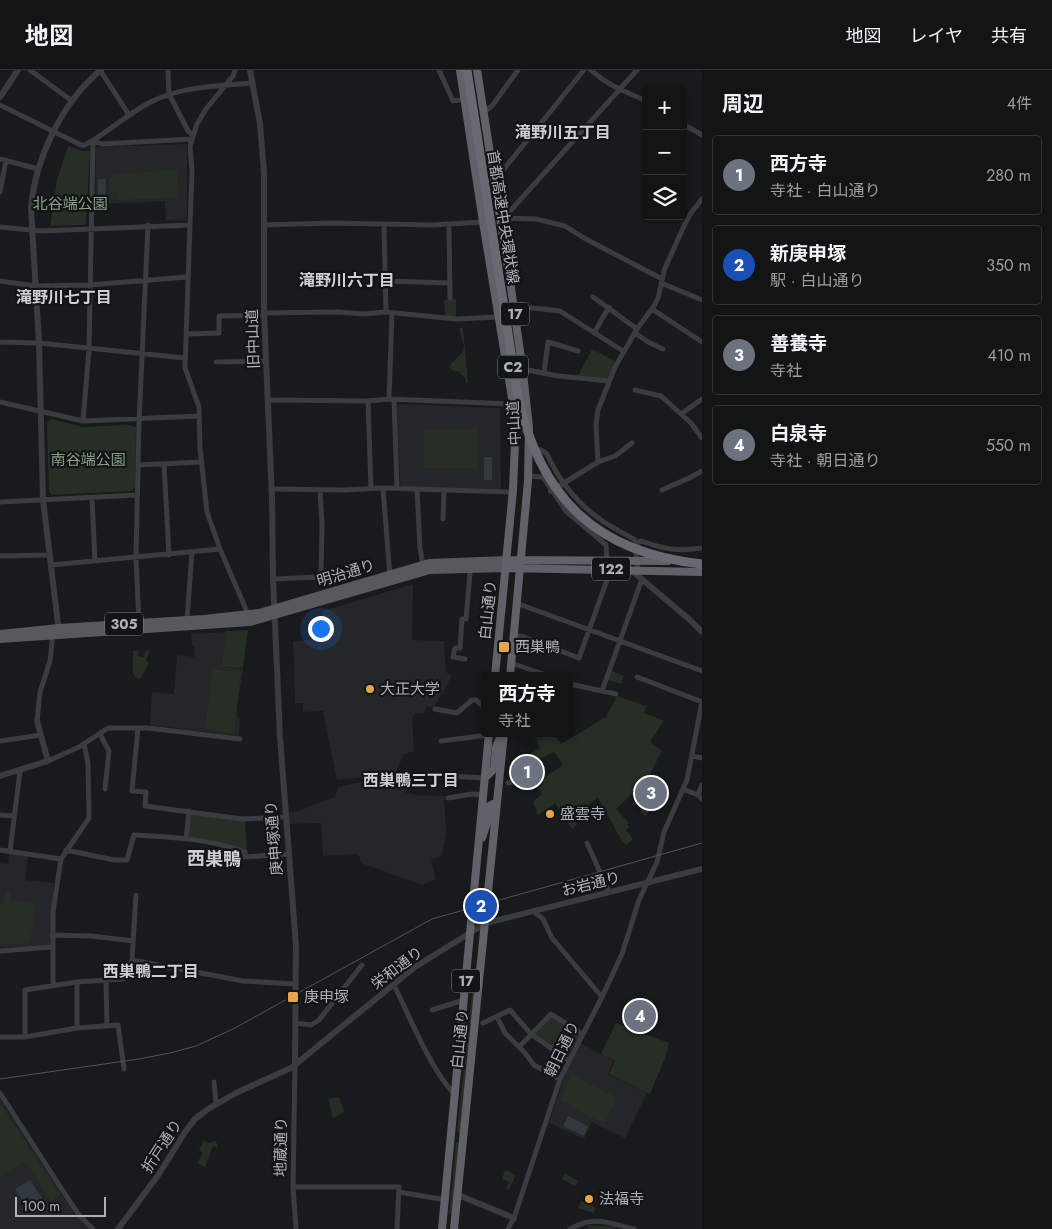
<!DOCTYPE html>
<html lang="ja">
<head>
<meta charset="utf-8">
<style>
	:root { --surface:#131414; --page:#202122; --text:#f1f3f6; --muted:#9d9ea0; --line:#323334; --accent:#e6a547 }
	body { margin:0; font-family:Jost,"Noto Sans JP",sans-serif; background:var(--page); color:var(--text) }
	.controls { position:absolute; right:15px; top:15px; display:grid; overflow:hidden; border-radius:5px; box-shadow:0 2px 12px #0003 }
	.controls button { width:45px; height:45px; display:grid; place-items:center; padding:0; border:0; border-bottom:1px solid var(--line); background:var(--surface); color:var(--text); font:25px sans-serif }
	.scale { position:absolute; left:15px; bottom:12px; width:91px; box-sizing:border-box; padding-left:5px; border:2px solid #adb2ba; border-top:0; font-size:14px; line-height:18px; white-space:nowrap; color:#adb2ba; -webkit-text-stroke:4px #141416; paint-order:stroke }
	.you { position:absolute; left:320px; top:558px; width:18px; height:18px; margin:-12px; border:4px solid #fff; border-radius:50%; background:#1a73e8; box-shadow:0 0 0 8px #1a73e833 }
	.badge { display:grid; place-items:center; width:32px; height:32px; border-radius:50%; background:var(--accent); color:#fff; font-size:16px; font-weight:700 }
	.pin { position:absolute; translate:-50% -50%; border:2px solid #fff; box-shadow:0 1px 5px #0006 }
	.popup { position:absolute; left:481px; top:602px; width:92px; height:65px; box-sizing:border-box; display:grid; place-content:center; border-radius:5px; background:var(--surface); filter:drop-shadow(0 1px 4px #0005); font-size:16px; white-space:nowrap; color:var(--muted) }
	.popup b { font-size:19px; color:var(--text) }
	.popup::after { content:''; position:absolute; left:50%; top:100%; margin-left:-10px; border:10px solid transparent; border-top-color:var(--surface) }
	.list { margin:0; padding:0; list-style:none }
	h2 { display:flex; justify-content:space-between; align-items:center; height:65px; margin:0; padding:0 20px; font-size:21px }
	h2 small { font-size:16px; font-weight:400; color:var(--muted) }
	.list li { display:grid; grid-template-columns:32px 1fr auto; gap:15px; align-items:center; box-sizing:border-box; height:80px; margin:0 10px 10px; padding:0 10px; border:1px solid var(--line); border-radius:5px }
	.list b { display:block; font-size:19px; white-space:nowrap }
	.list p { margin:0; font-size:16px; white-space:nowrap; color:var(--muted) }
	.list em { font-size:16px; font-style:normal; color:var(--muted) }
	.icon { flex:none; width:28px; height:28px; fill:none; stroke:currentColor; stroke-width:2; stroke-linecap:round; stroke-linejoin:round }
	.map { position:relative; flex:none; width:702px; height:1159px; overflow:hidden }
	header { display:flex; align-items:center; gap:30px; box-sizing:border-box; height:70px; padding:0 25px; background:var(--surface); border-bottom:1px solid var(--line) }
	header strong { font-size:24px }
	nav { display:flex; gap:28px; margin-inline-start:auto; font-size:18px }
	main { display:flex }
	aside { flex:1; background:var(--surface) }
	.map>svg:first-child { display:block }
	.built { fill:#252628 }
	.green { fill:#262e26 }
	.water { fill:#30393f }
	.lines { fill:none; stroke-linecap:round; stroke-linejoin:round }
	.minor { stroke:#3b3c40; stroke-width:5 }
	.tertiary { stroke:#3b3c40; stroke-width:6 }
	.primary { stroke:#57595f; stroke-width:8 }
	.trunk { stroke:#5f6268; stroke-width:8 }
	.tram { stroke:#525459; stroke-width:1 }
	.motorway-bridge { stroke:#676a71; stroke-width:9 }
	.poi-dot { fill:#e6a547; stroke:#141416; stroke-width:2 }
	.labels { text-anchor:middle; stroke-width:4.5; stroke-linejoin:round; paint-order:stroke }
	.shield { fill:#141416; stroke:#7f8389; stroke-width:1 }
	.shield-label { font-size:14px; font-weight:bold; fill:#adb2ba }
	.park-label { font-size:15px; fill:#86a385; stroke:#141416 }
	.street-label { font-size:15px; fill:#adb2ba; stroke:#141416 }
	.poi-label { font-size:15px; fill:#adb2ba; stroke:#141416; text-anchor:start }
	.neighbourhood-label { font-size:16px; font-weight:bold; fill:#cdd0d6; stroke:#141416 }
	.quarter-label { font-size:18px; font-weight:bold; fill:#cdd0d6; stroke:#141416 }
</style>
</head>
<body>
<header>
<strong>地図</strong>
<nav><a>地図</a><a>レイヤ</a><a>共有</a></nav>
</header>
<main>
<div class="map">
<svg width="702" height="1159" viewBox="0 0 702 1159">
	<rect width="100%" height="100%" fill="#191a1b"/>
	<path class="built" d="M187,74V150H166L165,131L95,134L96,77Z
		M399,334L500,338L501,419L402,417L400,414L397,335Z
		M413,514L412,570L444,571L446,602L452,606L434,637L427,636L424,643L416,644L412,647L414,681L404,684L395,704L337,710L323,641L303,642V633H295L293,571L323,569V541Z
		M226,562L221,597L243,599L237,637L238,648L240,649L239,666L150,655L152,622L174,624L177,585L194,587L195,575H192L191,564Z
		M406,709V723L419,725L444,726L446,762L442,785L431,790L436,809L422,815L361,793L359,786L356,784L323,786L321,753L289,754L287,743L298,741L335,727L338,717L362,712Z
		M9,783L28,786L25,810L54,813L50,875L0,878V793L8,794Z
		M580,973L614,991L608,1004L647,1023L625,1068L592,1052L584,1069L549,1053L566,1002Z
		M0,1029L74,1143L89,1159H0Z"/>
	<path class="green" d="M68,76L82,81H90L86,155L50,156L57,110Z
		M177,100L178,128L117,130L116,122H110L109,110L114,104Z
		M456,229V247L445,246L444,230Z
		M461,257L463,258L468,313H466L465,307L460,304V302L453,301L450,298V295L463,282L464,276L459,258Z
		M592,279L615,291L609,307L606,309L578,306Z
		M51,349L83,357L127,355L136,357L135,417L132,421L52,425L49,422L47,353Z
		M424,359H478V398H424Z
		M248,560L243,598L221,597L226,561Z
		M150,580L146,591L149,593L140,609L135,607L133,603V581H139L138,586L144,587L145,581Z
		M212,600L241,601L234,663L205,659Z
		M612,601L624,606L621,614L608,610Z
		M617,626L646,636L644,643L664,651L650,672L662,681L639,725L657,735L645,746L640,742L644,737L632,724L616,739L629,753L627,755L629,757L626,760L633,769L626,775L622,771L598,728L573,745L577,755L572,759L555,733L538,745L533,732L542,724L538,717L542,715L539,711L563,695L554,682L526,696L522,688L540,678L533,663H554L561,674L606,647Z
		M191,744L245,751L247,782L224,773L188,767Z
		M6,820L11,821L10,830L36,833L30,873L0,875V835H3Z
		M472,923H474L460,1062H457Z
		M553,946L580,965L567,988L536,965V962L550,947Z
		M616,953L669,973L665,988L650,1024L609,1004L615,991L601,984Z
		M571,1004L617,1028L604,1054L561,1031Z
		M339,1027L344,1042L333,1048L328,1029Z
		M0,1033L60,1125L51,1132L25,1091L0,1107Z
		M204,1070L208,1073L216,1071L218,1078L213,1076L205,1097L197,1093L203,1083L199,1080Z
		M456,1072L459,1073L452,1144H449Z
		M505,1100L516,1105L509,1120L506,1119L509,1112L502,1109Z
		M565,1103L578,1111L575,1116L562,1109Z
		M581,1131L596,1138L594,1143L578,1138Z
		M588,1155L616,1157L615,1159H588Z"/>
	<path class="water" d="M98,109H106L105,131H98Z
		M484,387H492V410H484Z
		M568,1046L588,1056L584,1066L563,1056Z
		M30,1110L42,1128L27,1138L15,1119Z"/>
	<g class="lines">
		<path class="minor" d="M30,0L72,31
			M100,0L129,45
			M168,0L169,24L188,61L193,65
			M235,0L233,6L206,39L197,54L190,76L192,101L190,155L185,298L199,337L200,378L207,442L220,479L248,544
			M439,0L453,31L466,29
			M591,0C608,16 625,21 646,31
			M0,35L81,75H85C107,63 125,46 147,34C179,16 217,16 253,13
			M484,42L492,36L518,0
			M683,54L702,65
			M93,71L102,74L192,69
			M0,89L38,99
			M495,110L584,0
			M0,122L6,90
			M501,148L511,140L637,0
			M502,148L536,149L565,156L584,168L662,209
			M384,154L386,242
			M449,154L450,228
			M264,155L333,153L432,155L483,152
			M0,157L41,161L190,155
			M0,211L35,216L89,215L187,207
			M385,211L450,213
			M661,213L702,230
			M593,227L637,259
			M514,236L560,241L623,281
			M652,239L702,272
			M264,243L338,242L364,244L386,242L456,249L499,247
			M594,263L609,237
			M635,263L648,272L663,279
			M187,264L219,263V246L264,245
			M0,272L39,273L185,288
			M216,292L266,291
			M523,299L558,306L609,311
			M544,303L548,272L578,281
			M635,320L661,326L691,353L702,368
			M389,329L392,243
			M394,329L397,418
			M267,330L368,331L389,329L513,334
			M368,331L371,419
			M0,332L83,351L199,346
			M681,344L702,329
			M83,351L89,279L93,71
			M535,378L543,381L547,384C559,411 577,433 601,450C612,458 624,463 635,470L638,500
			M598,392L596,355L598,340L615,297L637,259L654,236L658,228L665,198L684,156L691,143L702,129
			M164,394L169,485
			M138,395L202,392
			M528,406L543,407L566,441L606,475L607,490
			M564,413L598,392L615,386L632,373
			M383,418L390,507
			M271,419L344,420L383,418L513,422
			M417,419L420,478L423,495
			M662,420L689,408L702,401
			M92,428L95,491
			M0,432L137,425
			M443,449L444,420
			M636,474L641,471C664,479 678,482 702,478
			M0,486L50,485
			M51,495L220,479
			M273,509L321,507L322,454L320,420
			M516,533L702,601
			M187,550L192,482
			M139,553L136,488L139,353L148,155
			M513,565L524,567L579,588L611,499
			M465,589L453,587L455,578H460L462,549H466L470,503
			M511,593L549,606
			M637,607L702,632
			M570,614L616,624
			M602,621L642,509
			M435,639L457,643L472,630H476L484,637
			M37,651L40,622L50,591L53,563
			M138,658L132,721L146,722L145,736L242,749L285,747
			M100,664L109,681L105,719
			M0,671L41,665
			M441,671L489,665
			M692,686L702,688
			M48,691L79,677L108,658H148L240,669
			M448,706L485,708
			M508,713L522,709
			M683,719L698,725L702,729
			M698,725L702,715
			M448,728L472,724L483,725
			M0,745L14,746
			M186,769L189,741
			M587,773L609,822
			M0,780L61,789L89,748L88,693L84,674
			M66,780L114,790H127L134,765C172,767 210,769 245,782V787L288,784
			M10,781L20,701
			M533,841L543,849L552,868L602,927
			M52,865L92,866L133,871
			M0,881L52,877
			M132,890L243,911L296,914
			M106,910L107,956
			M77,912V958
			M53,915V842L61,789
			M394,915C411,949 429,997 455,1025
			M432,940L464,930
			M497,947L505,963L525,983L534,995L560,1009
			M295,953L311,955L319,950L362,895
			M483,953L510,940L531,964L569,991
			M0,967H25L77,958L118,955L124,999
			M25,967V920L77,912L123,909L132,890L136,825
			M519,977L551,944L582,964
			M295,995L293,1117L296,1159
			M214,1012L216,1034
			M0,1023L61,1118L79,1145L93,1159
			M293,1117H399L397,1159
			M399,1122L446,1130
			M508,1159L514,1148L560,1009L602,927L622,884L639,830L657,792L664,762L687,710L702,632
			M570,1159C594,1145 609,1153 634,1159"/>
		<path class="tertiary" d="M250,0L260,54L264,103V243L272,428L273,509L280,667L296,876L295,995
			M0,27L18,0
			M551,421L564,413
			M631,500L690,550L702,562
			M59,562L43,430L39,273L31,138C35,89 62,32 101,0
			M0,706L48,691L37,651
			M458,1125L514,1148
			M118,1159L159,1104L185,1062L195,1049L208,1039L236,1023L291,998L415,897L486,853L702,799"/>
		<path class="primary" d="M0,564L59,558L204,549L259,543L429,493L507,490
			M0,569L250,552L430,500L506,498"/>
		<path class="trunk" d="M460,0L483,152L513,334L515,372L513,420L495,606
			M477,0L510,211L522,295L529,357L528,411L510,606
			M507,490L668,491
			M506,498L702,502
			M485,708L494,699L496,677L502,663
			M482,768L487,753L489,736L497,732
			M442,1159L489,663
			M454,1159L504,663"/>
		<path class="tram" d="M0,1009L139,989L170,983L196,976L233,959L432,849L702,773"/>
		<path class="motorway-bridge" d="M467,0L518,327C541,429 597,483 702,494"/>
	</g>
	<g class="poi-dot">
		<rect x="498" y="571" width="12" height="12" rx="2.5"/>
		<circle cx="370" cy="619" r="5"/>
		<circle cx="550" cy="744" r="5"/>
		<rect x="287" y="921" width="12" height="12" rx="2.5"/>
		<circle cx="589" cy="1129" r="5"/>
	</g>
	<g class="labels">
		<g class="shield">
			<rect x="501" y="232.5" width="28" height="23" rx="4"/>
			<rect x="498" y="285.5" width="30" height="23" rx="4"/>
			<rect x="592" y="487.5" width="38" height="23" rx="4"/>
			<rect x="105" y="542.5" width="38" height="23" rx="4"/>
			<rect x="452" y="899.5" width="28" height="23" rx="4"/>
		</g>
		<g class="shield-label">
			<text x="515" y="249">17</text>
			<text x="513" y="302">C2</text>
			<text x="611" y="504">122</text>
			<text x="124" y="559">305</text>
			<text x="466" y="916">17</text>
		</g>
		<g class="park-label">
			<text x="70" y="139">北谷端公園</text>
			<text x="88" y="395">南谷端公園</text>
		</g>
		<g class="street-label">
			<text transform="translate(503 147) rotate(81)" y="5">首都高速中央環状線</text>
			<text transform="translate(253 269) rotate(-92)" y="5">旧中山道</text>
			<text transform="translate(514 353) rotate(-93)" y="5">中山道</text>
			<text transform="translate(346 503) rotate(-17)" y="5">明治通り</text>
			<text transform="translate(488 540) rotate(-84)" y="5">白山通り</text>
			<text transform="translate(274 768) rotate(-95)" y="5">庚申塚通り</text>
			<text transform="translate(591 814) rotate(-14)" y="5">お岩通り</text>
			<text transform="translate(397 898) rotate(-37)" y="5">栄和通り</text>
			<text transform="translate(460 969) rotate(-84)" y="5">白山通り</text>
			<text transform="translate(562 979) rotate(-64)" y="5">朝日通り</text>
			<text transform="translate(162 1076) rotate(-57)" y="5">折戸通り</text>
			<text transform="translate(281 1077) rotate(-89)" y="5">地蔵通り</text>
		</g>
		<g class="poi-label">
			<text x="515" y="582">西巣鴨</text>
			<text x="380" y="624">大正大学</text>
			<text x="560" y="749">盛雲寺</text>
			<text x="304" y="932">庚申塚</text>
			<text x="599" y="1134">法福寺</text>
		</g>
		<g class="neighbourhood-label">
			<text x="563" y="68">滝野川五丁目</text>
			<text x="347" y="216">滝野川六丁目</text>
			<text x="64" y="233">滝野川七丁目</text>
			<text x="411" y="716">西巣鴨三丁目</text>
			<text x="151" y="907">西巣鴨二丁目</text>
		</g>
		<g class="quarter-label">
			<text x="214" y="795">西巣鴨</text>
		</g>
	</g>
</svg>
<div class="controls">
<button>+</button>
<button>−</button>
<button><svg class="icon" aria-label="layers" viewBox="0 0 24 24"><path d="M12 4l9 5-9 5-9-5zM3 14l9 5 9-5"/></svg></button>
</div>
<div class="scale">100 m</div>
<div class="you"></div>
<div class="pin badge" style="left:527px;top:702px;background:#6b7280">1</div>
<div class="popup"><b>西方寺</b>寺社</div>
<div class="pin badge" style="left:481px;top:836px;background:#1a4fb4">2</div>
<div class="pin badge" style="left:651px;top:723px;background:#6b7280">3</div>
<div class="pin badge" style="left:640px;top:946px;background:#6b7280">4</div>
</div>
<aside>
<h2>周辺<small>4件</small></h2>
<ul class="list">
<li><span class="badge" style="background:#6b7280">1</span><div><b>西方寺</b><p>寺社 · 白山通り</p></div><em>280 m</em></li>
<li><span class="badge" style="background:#1a4fb4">2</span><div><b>新庚申塚</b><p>駅 · 白山通り</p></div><em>350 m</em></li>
<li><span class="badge" style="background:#6b7280">3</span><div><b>善養寺</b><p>寺社</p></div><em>410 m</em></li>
<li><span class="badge" style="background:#6b7280">4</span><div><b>白泉寺</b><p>寺社 · 朝日通り</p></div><em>550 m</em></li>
</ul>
</aside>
</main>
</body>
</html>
